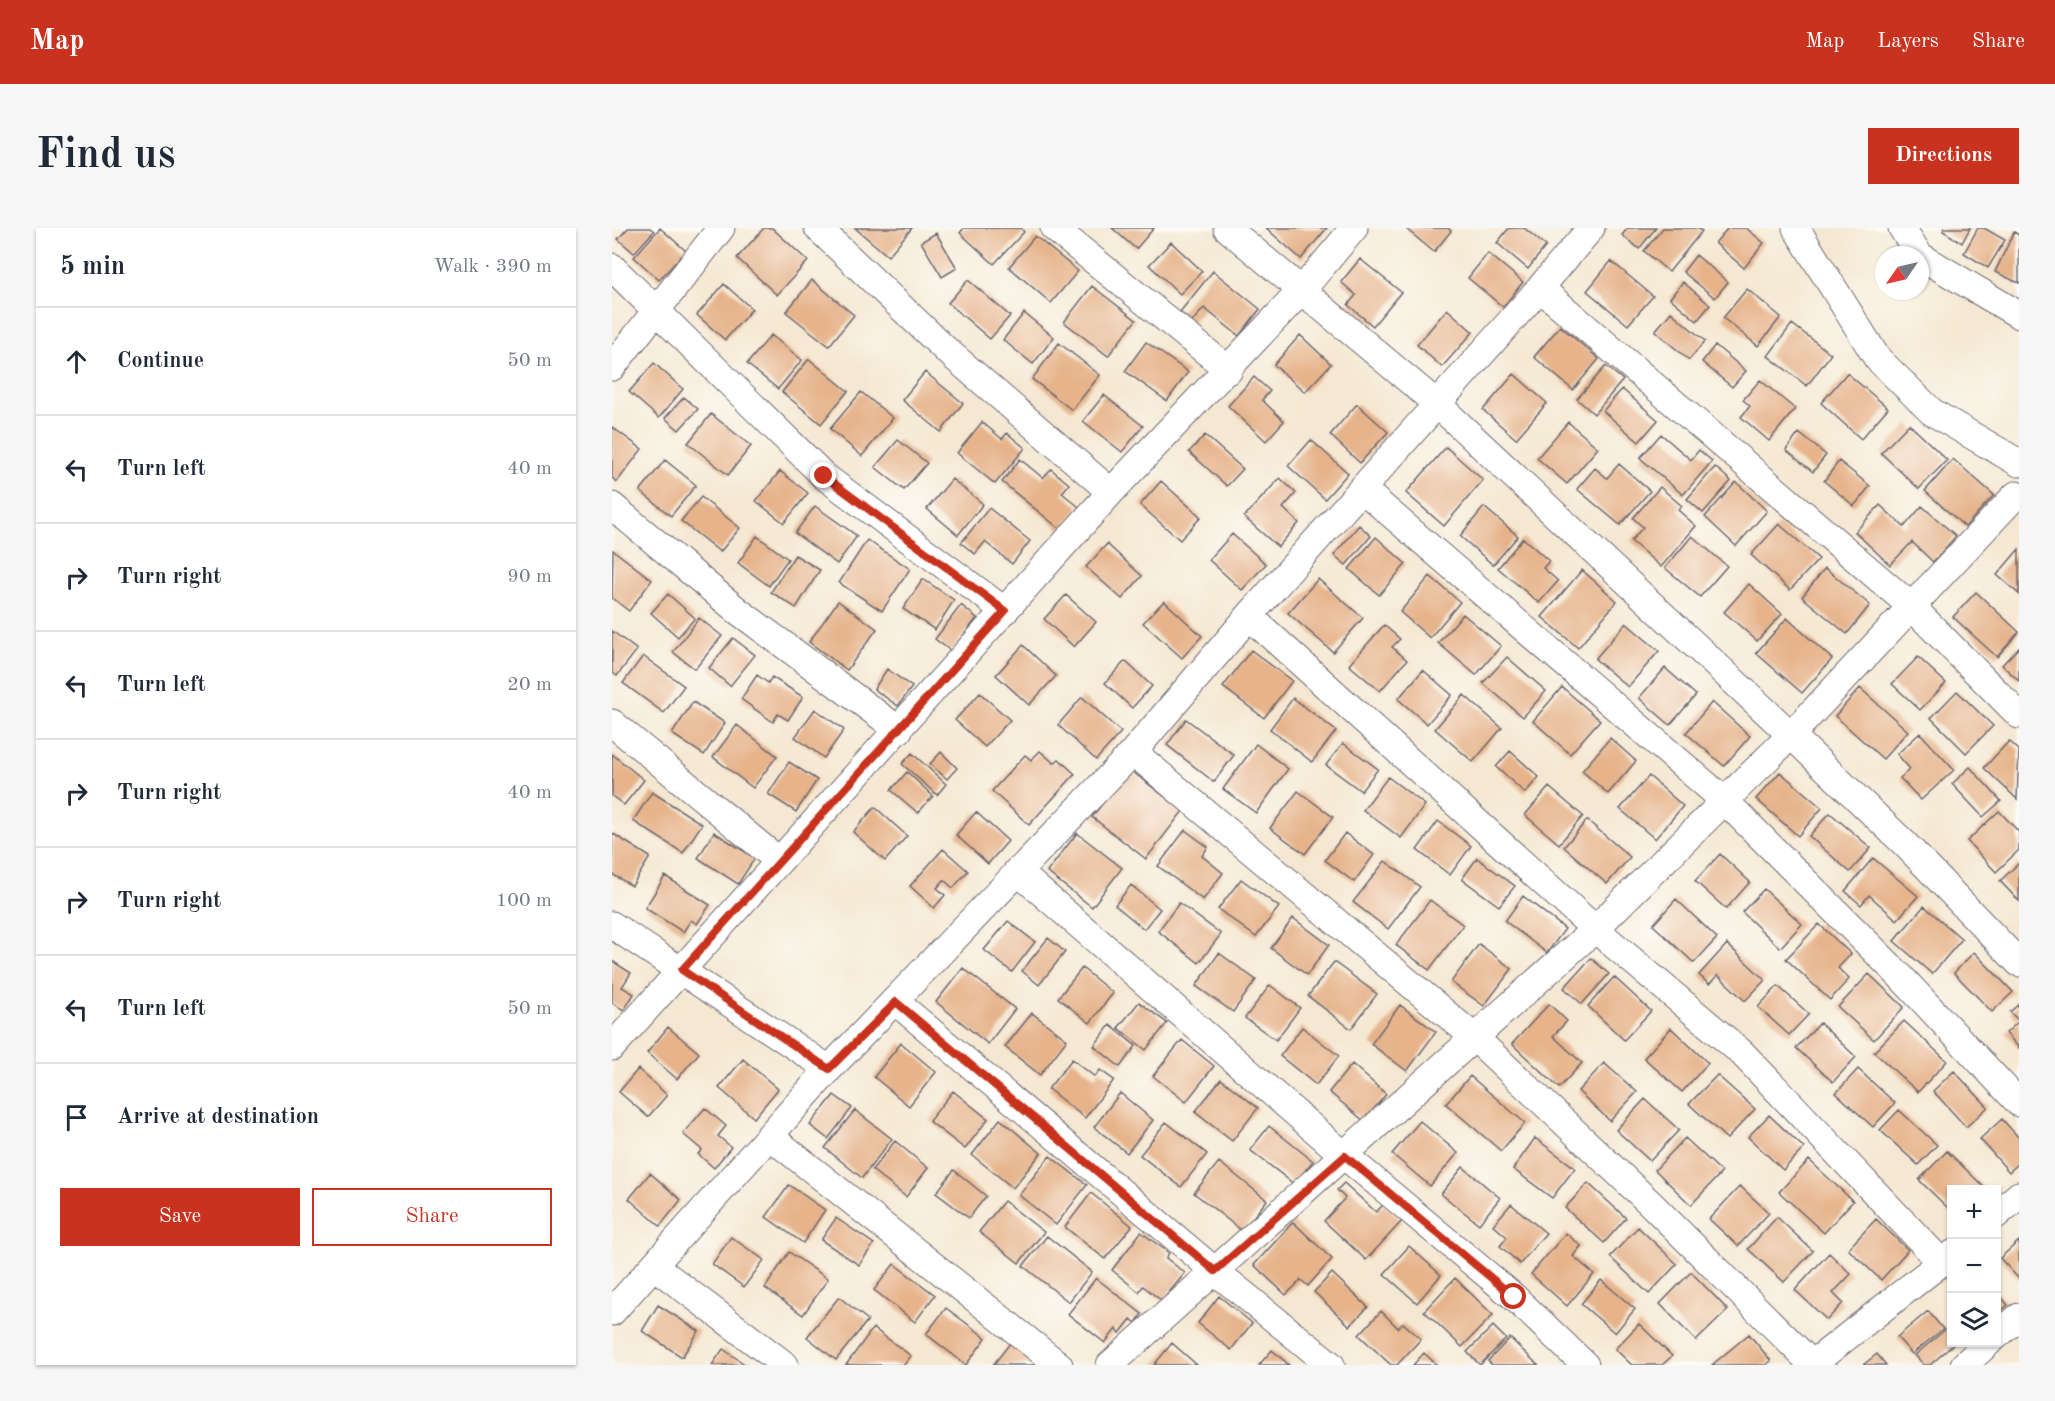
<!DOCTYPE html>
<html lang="en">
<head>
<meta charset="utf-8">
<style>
	:root { --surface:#fff; --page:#f6f6f7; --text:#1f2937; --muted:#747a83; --line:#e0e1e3; --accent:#c8321e }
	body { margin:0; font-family:"Old Standard TT",serif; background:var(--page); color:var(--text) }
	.controls { position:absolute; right:18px; bottom:18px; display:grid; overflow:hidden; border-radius:0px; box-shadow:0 2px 4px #0004 }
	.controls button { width:54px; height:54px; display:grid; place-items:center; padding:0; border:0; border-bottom:2px solid var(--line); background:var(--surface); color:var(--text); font:30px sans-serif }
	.compass { position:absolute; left:1263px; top:18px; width:54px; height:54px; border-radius:50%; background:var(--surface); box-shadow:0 2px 4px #0004; rotate:236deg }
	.stop { position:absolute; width:18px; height:18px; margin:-14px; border:4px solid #c8321e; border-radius:50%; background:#fff }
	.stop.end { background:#c8321e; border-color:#fff; box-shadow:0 2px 6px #0008 }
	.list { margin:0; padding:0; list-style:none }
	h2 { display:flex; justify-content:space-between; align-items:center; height:78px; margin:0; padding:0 24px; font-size:26px }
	h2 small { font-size:20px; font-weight:400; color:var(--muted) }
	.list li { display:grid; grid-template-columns:39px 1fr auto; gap:18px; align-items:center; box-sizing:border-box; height:108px; padding:0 24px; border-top:2px solid var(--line) }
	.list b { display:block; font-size:22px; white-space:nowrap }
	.list em { font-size:20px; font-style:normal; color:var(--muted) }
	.actions { display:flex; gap:12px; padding:18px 24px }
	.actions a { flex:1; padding:14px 0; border:2px solid var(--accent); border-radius:0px; text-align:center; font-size:21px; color:var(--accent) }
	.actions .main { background:var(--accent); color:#fff }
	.icon { flex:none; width:33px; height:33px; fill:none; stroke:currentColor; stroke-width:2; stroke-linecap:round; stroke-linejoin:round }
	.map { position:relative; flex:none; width:1407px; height:1137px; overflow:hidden; border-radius:0px }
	header { display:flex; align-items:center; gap:36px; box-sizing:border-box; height:84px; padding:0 30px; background:var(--accent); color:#fff }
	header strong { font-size:28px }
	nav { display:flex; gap:33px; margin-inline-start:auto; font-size:21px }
	.intro { display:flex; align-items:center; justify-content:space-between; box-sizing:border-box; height:144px; padding:0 36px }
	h1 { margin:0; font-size:42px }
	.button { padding:15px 27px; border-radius:0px; background:var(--accent); color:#fff; font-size:21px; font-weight:700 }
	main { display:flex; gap:36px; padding:0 36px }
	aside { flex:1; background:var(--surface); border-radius:0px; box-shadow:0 2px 4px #0004 }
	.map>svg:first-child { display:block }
	.building { fill:#e6b38a }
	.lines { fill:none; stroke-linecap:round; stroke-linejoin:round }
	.street-casing { stroke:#6c6770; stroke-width:29 }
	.street { stroke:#fff; stroke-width:27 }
	.route { stroke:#c8321e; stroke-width:8 }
</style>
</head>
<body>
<header>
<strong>Map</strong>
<nav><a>Map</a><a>Layers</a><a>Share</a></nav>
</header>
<div class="intro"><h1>Find us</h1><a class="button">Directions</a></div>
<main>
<aside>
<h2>5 min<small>Walk · 390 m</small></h2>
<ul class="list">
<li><svg class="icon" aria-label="ahead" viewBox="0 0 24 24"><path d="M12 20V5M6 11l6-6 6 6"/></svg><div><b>Continue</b></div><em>50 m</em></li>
<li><svg class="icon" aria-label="left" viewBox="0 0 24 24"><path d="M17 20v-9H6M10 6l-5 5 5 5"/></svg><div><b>Turn left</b></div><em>40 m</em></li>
<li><svg class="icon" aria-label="right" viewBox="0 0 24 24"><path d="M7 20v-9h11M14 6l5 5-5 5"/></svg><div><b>Turn right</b></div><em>90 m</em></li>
<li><svg class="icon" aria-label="left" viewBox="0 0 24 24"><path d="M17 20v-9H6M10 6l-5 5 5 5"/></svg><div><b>Turn left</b></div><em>20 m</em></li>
<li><svg class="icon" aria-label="right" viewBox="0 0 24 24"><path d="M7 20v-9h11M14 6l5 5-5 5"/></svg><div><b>Turn right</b></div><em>40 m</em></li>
<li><svg class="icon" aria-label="right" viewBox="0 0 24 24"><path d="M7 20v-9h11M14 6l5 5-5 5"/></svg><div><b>Turn right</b></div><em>100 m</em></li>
<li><svg class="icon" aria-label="left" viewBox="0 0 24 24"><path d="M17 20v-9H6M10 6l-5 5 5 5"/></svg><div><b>Turn left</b></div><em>50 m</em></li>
<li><svg class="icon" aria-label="arrive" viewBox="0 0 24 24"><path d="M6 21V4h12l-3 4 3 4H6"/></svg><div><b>Arrive at destination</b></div></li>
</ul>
<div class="actions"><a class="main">Save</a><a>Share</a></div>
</aside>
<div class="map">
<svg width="1407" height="1137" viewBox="0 0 1407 1137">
	<rect width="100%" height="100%" fill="#fdfcf7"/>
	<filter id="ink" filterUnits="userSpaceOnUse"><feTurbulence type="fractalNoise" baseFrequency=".0167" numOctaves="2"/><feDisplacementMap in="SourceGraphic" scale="12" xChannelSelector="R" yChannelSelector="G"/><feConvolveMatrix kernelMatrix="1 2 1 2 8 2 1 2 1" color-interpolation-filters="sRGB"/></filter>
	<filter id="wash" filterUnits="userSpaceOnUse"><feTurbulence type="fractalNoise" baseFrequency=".008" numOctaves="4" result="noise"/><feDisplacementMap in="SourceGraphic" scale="24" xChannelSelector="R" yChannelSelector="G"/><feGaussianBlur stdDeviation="1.35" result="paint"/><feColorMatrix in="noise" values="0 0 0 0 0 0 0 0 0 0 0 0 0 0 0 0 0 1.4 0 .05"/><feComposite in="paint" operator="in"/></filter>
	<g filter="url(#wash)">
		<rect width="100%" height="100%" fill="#f5e8d2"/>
		<g id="blocks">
			<path class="building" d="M16,0H38L42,3L22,25L6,11Z
				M48,0L74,23L47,52L22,29Z
				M152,0H160L196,33L165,67L125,30Z
				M243,0H300L276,28Z
				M352,0H409L412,4L382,36L348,5Z
				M500,0H542L524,21Z
				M654,0H715L689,31Z
				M793,0H836L839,3L822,24Z
				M897,0H912L934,18L916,41L885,15Z
				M1016,0H1044L1027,21L1010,7Z
				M1051,0H1085L1090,3L1057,44L1032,23Z
				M1116,0H1134L1152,15L1132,40L1103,15Z
				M1332,0H1358L1350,15L1331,3Z
				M1366,0H1372L1393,12L1376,40L1352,25Z
				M1402,4L1407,7V55L1383,44Z
				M324,5L345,40L330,49L309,14Z
				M423,8L466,43L439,75L397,39Z
				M559,14L590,43L568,66L537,37Z
				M876,25L911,54L891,79L856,50Z
				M1084,27L1116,54L1103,70L1071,44Z
				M748,31L789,64L761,98L736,77L744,67L729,54Z
				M999,33L1041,68L1016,97L975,63Z
				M601,43L648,81L627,108L592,80L580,94L568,84Z
				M200,52L242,87L217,118L174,84Z
				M356,52L398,88L378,111L336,75Z
				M1071,54L1098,77L1085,93L1058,70Z
				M112,56L140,81L113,112L85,87Z
				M480,58L524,92L496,128L452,94Z
				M1135,61L1169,89L1146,118L1111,90Z
				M835,81L861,104L830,139L805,117Z
				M1059,84L1093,113L1077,132L1043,103Z
				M412,85L442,109L421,136L391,112Z
				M1180,96L1219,126L1195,158L1156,128Z
				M948,98L987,131L961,162L922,129Z
				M159,107L190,132L166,161L135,136Z
				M688,107L719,136L693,164L662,137Z
				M534,114L576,144L555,173L513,143Z
				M447,115L488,147L460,182L420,151Z
				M1103,117L1134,143L1120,159L1090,134Z
				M197,131L236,163L209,196L170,164Z
				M42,135L71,161L47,190L17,164Z
				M994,138L1011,152L982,186L965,171Z
				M313,144L351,175L329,204L290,172Z
				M1235,145L1276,180L1249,211L1209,175Z
				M902,146L935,175L904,211L871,182Z
				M642,149L658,163L650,172L672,193L654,213L616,178Z
				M1148,152L1183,181L1157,213L1129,189L1138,178L1131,172Z
				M1010,161L1046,192L1027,214L991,183Z
				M249,164L281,190L250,228L218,201Z
				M492,167L531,198L510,224L471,193Z
				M72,169L86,181L67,202L53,190Z
				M745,176L776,204L748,235L718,207Z
				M99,186L139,218L116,247L76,215Z
				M370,194L390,211L395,205L413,220L383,256L345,225Z
				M956,194L986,220L955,256L925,230Z
				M1297,196L1335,232L1307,261L1269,225Z
				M0,199L30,221L5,254L0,250Z
				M1187,205L1214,227L1201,244L1174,222Z
				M1049,206L1079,232L1087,222L1100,233L1071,267L1028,230Z
				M593,207L631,241L615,258L577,224Z
				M286,212L315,235L292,262L263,239Z
				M699,212L736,245L713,271L676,238Z
				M834,219L871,252L832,298L794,265Z
				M408,231L431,250L439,241L457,256L450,265L467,279L449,302L390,254Z
				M1341,231L1382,267L1353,299L1313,263Z
				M53,232L84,257L59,288L28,263Z
				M1227,233L1258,258L1242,278L1212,253Z
				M1007,236L1038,263L1008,297L965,261L983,240L995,250Z
				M1103,239L1119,253L1091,285L1075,271Z
				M168,243L196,265L172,295L144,273Z
				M668,250L684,265L671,280L687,295L666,319L632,289Z
				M340,251L371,276L346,307L315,281Z
				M549,253L589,289L568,312L528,277Z
				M1124,254L1155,283L1124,318L1093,289Z
				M1048,259L1070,278L1066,282L1084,298L1049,339L1019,313L1031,299L1021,290Z
				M89,269L128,300L108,324L69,293Z
				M1268,277L1292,299L1310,278L1344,308L1321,334L1300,314L1278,337L1243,304Z
				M203,278L245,308L225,336L183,305Z
				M872,279L906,308L881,337L848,308Z
				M377,280L418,313L400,336L373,314L363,326L349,315Z
				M1167,296L1207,331L1178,362L1139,327Z
				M747,297L759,308L734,337L722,327Z
				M620,306L654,336L630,362L597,332Z
				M145,308L176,331L157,358L126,335Z
				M1080,308L1115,338L1088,369L1053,340Z
				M764,309L794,336L767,367L737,341Z
				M911,310L937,333L931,340L946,353L927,375L886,340Z
				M255,312L298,341L270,383L227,355Z
				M495,316L530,348L510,371L474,339Z
				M1407,321V366L1385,347Z
				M1,322L40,352L17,383L0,370Z
				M183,327L208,342L184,380L159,364Z
				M1213,340L1258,377L1235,406L1190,369Z
				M970,342L1005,373L966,420L930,389Z
				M818,348L848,374L818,410L788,384Z
				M311,351L342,372L323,402L291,381Z
				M706,351L751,390L721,424L676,385Z
				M1137,356L1170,386L1145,413L1112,384Z
				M1364,364L1407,404L1385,429L1341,389Z
				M56,366L83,390L66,409L39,385Z
				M454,367L484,394L462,419L432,391Z
				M226,373L265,401L235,442L197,414Z
				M552,373L590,408L570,430L531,395Z
				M349,377L365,390L339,423L323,411Z
				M851,386L889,418L864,447L826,415Z
				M87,390L110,408L83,441L61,424Z
				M1175,390L1220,431L1190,465L1144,425Z
				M1014,395L1047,423L1016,459L983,431Z
				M772,397L788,411L780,419L795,432L768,463L737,437Z
				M0,403L25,422L5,448L0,444Z
				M121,410L143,427L118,458L97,440Z
				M411,417L444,448L417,477L384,447Z
				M1407,419V453L1390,437Z
				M639,422L680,453L652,490L611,459Z
				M31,428L72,458L52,485L11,455Z
				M895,429L934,463L911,489L871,455Z
				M1306,429L1334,455L1308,482L1280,456Z
				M513,433L540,458L520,480L493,455Z
				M1053,440L1084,467L1058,497L1027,470Z
				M275,441L300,459L286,478L262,461Z
				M811,442L840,467L815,496L786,471Z
				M145,447L156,455L160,449L191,469L176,492L166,486L161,494L129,471Z
				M950,459L988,492L958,526L921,493Z
				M1248,460L1296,503L1271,531L1223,488Z
				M1345,463L1381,498L1354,525L1319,490Z
				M368,465L398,492L373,519L343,492Z
				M852,467L890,500L861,534L823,501Z
				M470,469L509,504L484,532L446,497Z
				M681,470L724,503L700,534L658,501Z
				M81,474L113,495L92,527L60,506Z
				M1100,474L1138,508L1112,538L1074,505Z
				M203,481L232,502L212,530L183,509Z
				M574,491L622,527L602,554L555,517Z
				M125,497L165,528L141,560L101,529Z
				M1308,505L1342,542L1309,572L1288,550L1298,541L1285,526Z
				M998,510L1024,533L996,566L970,543Z
				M1397,513L1407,522L1405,571L1372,540Z
				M731,515L766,541L749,563L714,537Z
				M644,516L676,541L644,585L611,561Z
				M428,523L442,535L447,531L463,546L417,597L380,563L413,527L419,532Z
				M898,523L927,549L913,565L884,539Z
				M329,524L345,540L335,551L318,536Z
				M300,525L334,556L325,567L290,536Z
				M0,526L32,552L12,577L0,568Z
				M177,534L205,552L184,584L156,566Z
				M1358,539L1389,573L1371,589L1340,556Z
				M517,541L571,583L534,631L480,589Z
				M295,544L321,568L306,585L279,562Z
				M1168,544L1210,580L1186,608L1144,571Z
				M1037,548L1071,578L1043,611L1008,581Z
				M776,549L813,577L789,610L751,582Z
				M937,559L971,588L947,616L913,587Z
				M686,563L721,589L693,626L658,600Z
				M40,564L90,596L71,625L21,593Z
				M263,579L295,608L273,633L241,604Z
				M1387,583L1407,604V622L1384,644L1355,613Z
				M364,584L396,613L376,636L344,607Z
				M1218,585L1259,620L1238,644L1197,608Z
				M975,592L1018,629L995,656L952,619Z
				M826,593L859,618L838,647L805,622Z
				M573,602L596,619L590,628L611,645L591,672L546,638Z
				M102,604L143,630L126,656L86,630Z
				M0,605L38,629L20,658L0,646Z
				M465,605L510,640L480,679L435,644Z
				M733,605L762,627L742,654L713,632Z
				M331,621L356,643L341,660L332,652L325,660L333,667L322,680L298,658Z
				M1108,626L1138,654L1114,681L1083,653Z
				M865,630L903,658L887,678L850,651Z
				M1261,630L1306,668L1285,692L1257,667L1249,677L1233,663Z
				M773,633L808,659L776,701L741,674Z
				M1407,635V673L1388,653Z
				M53,648L98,677L85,696L79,692L71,704L33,680Z
				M629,651L667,679L644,709L606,681Z
				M519,657L548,681L532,701L503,677Z
				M1152,661L1190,696L1168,720L1130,684Z
				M911,668L953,701L935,725L893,693Z
				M1064,671L1105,710L1082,735L1041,697Z
				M818,672L851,697L817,742L784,717Z
				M567,675L609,706L587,735L546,703Z
				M1312,678L1350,711L1320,746L1282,713Z
				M681,690L717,717L695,747L659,720Z
				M396,693L423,714L400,744L372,722Z
				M1207,696L1239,726L1226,740L1237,751L1218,772L1174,731Z
				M436,710L453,724L427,757L410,743Z
				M867,716L900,741L872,778L839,754Z
				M1115,716L1153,752L1133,773L1106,747L1097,756L1087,747Z
				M1362,724L1401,764L1380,784L1342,745Z
				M607,725L644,752L621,784L584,758Z
				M979,730L997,746L970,776L952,760Z
				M0,733L19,745L10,759L22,766L12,782L0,775Z
				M722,734L765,766L739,801L696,768Z
				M351,740L403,781L376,816L324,774Z
				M470,740L501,765L478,795L446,770Z
				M1257,746L1292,779L1262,812L1226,779Z
				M1002,749L1039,783L1012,812L976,778Z
				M658,757L688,780L664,812L633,790Z
				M1166,758L1197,786L1177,807L1146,779Z
				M527,774L555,795L534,822L506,800Z
				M937,776L955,793L941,808L970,835L947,860L900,816Z
				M1407,776V820L1394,805L1407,793L1398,784Z
				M788,777L824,804L795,843L759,816Z
				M420,785L455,812L428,847L393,819Z
				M1292,793L1335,833L1306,864L1262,824Z
				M1208,795L1244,829L1221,854L1184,820Z
				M498,797L524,818L508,839L482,818Z
				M56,799L87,825L65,851L35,825Z
				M690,799L727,828L704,857L668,828Z
				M1059,800L1096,835L1070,864L1032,830Z
				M570,812L602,838L574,874L541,848Z
				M289,815L324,844L297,878L262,849Z
				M131,831L166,861L142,890L107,860Z
				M460,831L483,849L488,842L502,852L473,890L436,861Z
				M992,835L1025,864L998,893L966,863Z
				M740,836L774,866L752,893L717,864Z
				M26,841L55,867L36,889L7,864Z
				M1246,841L1283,875L1261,899L1224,865Z
				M1342,843L1376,879L1354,899L1321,863Z
				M1105,847L1143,881L1115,911L1077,876Z
				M858,848L913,895L889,923L834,876Z
				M609,851L646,880L620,913L583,884Z
				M341,863L376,891L353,921L317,893Z
				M508,865L541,892L515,925L482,899Z
				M222,867L240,880L216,911L198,897Z
				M1033,871L1067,902L1038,933L1004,902Z
				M93,880L114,898L106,908L119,919L102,940L86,926L90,922L71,906Z
				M243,882L280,911L250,950L213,920Z
				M1287,882L1325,917L1306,937L1268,902Z
				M1157,887L1192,920L1171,942L1136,909Z
				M388,891L429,925L401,960L360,927Z
				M1390,891L1407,910V935L1397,944L1368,911Z
				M808,893L846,925L818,958L780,926Z
				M554,894L595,926L569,959L528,927Z
				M657,898L701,933L682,956L638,922Z
				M923,910L963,940L940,970L901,941Z
				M1073,910L1110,944L1079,977L1043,942Z
				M283,913L316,940L294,969L260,942Z
				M1335,923L1375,962H1340V984L1307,952Z
				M438,928L475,957L444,997L407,967Z
				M1197,932L1241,973L1212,1005L1167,964Z
				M607,934L655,972L630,1003L582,965Z
				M851,939L888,970L867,996L829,966Z
				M342,942L374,968L357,990L324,965Z
				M38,945L69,972L48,998L17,971Z
				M732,955L764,984L772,976L790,993L754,1032L712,993L733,970L725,962Z
				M976,955L1014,990L992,1015L953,980Z
				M177,957L213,982L191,1015L154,989Z
				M1128,958L1157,985L1126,1018L1097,991Z
				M479,965L520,998L493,1031L453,999Z
				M392,973L432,1004L407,1035L367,1004Z
				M899,976L934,1005L908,1036L888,1018L895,1009L881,997Z
				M1165,989L1201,1023L1172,1054L1136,1021Z
				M224,990L262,1016L247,1037L209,1012Z
				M1264,991L1296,1022L1269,1052L1236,1021Z
				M681,994L720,1031L696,1058L689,1052L674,1067L642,1037Z
				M1026,999L1065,1036L1037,1066L998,1029Z
				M529,1004L557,1025L554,1030L573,1045L550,1073L531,1058L527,1064L500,1042Z
				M954,1005L969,1018L961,1028L982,1046L955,1078L919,1046Z
				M435,1008L480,1044L457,1074L411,1038Z
				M119,1009L152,1032L132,1059L100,1036Z
				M1407,1013V1051L1388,1030Z
				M797,1018L829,1047L805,1075L772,1046Z
				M177,1024L216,1051L191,1087L153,1060Z
				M1217,1025L1239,1046L1221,1065L1231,1075L1215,1092L1183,1062Z
				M282,1036L323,1067L303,1094L262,1062Z
				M1079,1044L1116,1082L1084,1113L1048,1076Z
				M720,1045L756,1079L738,1098L702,1064Z
				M484,1050L530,1086L524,1095L519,1091L508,1105L504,1101L493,1115L456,1086Z
				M843,1050L881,1087L850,1119L812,1083Z
				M989,1052L1023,1081L1003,1105L969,1076Z
				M1384,1063L1396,1077L1384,1087Z
				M607,1068L640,1095L619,1122L586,1095Z
				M227,1069L256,1092L224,1132L195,1109Z
				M46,1077L87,1103L70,1129L30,1103Z
				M334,1080L374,1110L354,1137L314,1106Z
				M769,1083L786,1100L791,1095L809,1111L785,1137H779L747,1107Z
				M1316,1083L1331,1101L1300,1126L1285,1109Z
				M1027,1096L1060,1128L1050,1137H1020L1003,1121Z
				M1340,1096V1114H1344L1318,1137H1312L1303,1127Z
				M881,1098L894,1111L868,1137L855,1124Z
				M261,1100L299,1128L292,1137H234Z
				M1137,1106L1159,1133L1154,1137H1100Z
				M898,1110L926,1137H880L876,1133Z
				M399,1114L429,1137H381Z
				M560,1115L585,1137H542Z
				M111,1121L134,1137H100Z
				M660,1122L677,1137H647Z
				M812,1125L825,1137H801Z
				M1265,1126L1274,1137H1251Z"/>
		</g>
	</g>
	<g filter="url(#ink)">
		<use href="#blocks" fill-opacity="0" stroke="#6c6770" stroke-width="1.5"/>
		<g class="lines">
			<g class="street-casing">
				<path id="street" d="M206,0L333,121L499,264
					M442,0L617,142
					M615,0L824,175L1179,507L1293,616L1407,735
					M979,0L928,60L1300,379L1407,487
					M1184,0L1265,130L1320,184L1407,235
					M1290,0L1307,27
					M1308,28L1407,87
					M0,39L212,248L393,383
					M0,139L109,0
					M750,261L1114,574L1288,748L1407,875
					M0,278L126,383L287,502
					M637,388L983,701L1130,825L1330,1035
					M0,495L167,633
					M521,524L863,810L1038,975L1200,1136
					M405,643L733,928L902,1069L973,1137
					M0,697L217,841
					M284,774L603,1043L719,1137
					M0,819L499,264L690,62L742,0
					M159,909L447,1137
					M1384,987L1407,967
					M42,1038L173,1137
					M0,1084L217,841L521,524L637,388L928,60
					M1384,1108L1407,1089
					M498,1137L983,701L1179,507L1404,267
					M1199,1137L1340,1026
					M1352,1137L1377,1114"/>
			</g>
			<use href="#street" class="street"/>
		</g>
	</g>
	<g class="lines" filter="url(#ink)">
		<path class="route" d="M212,248L393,383L70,742L217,841L284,774L603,1043L733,928L902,1069"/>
	</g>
</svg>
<div class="controls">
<button>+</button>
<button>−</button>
<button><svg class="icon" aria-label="layers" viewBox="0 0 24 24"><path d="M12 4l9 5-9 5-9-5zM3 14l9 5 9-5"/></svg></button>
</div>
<svg class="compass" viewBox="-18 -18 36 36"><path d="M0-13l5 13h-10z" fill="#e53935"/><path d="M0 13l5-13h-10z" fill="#747a83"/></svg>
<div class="stop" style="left:902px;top:1069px"></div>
<div class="stop end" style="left:212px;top:248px"></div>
</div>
</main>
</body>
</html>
